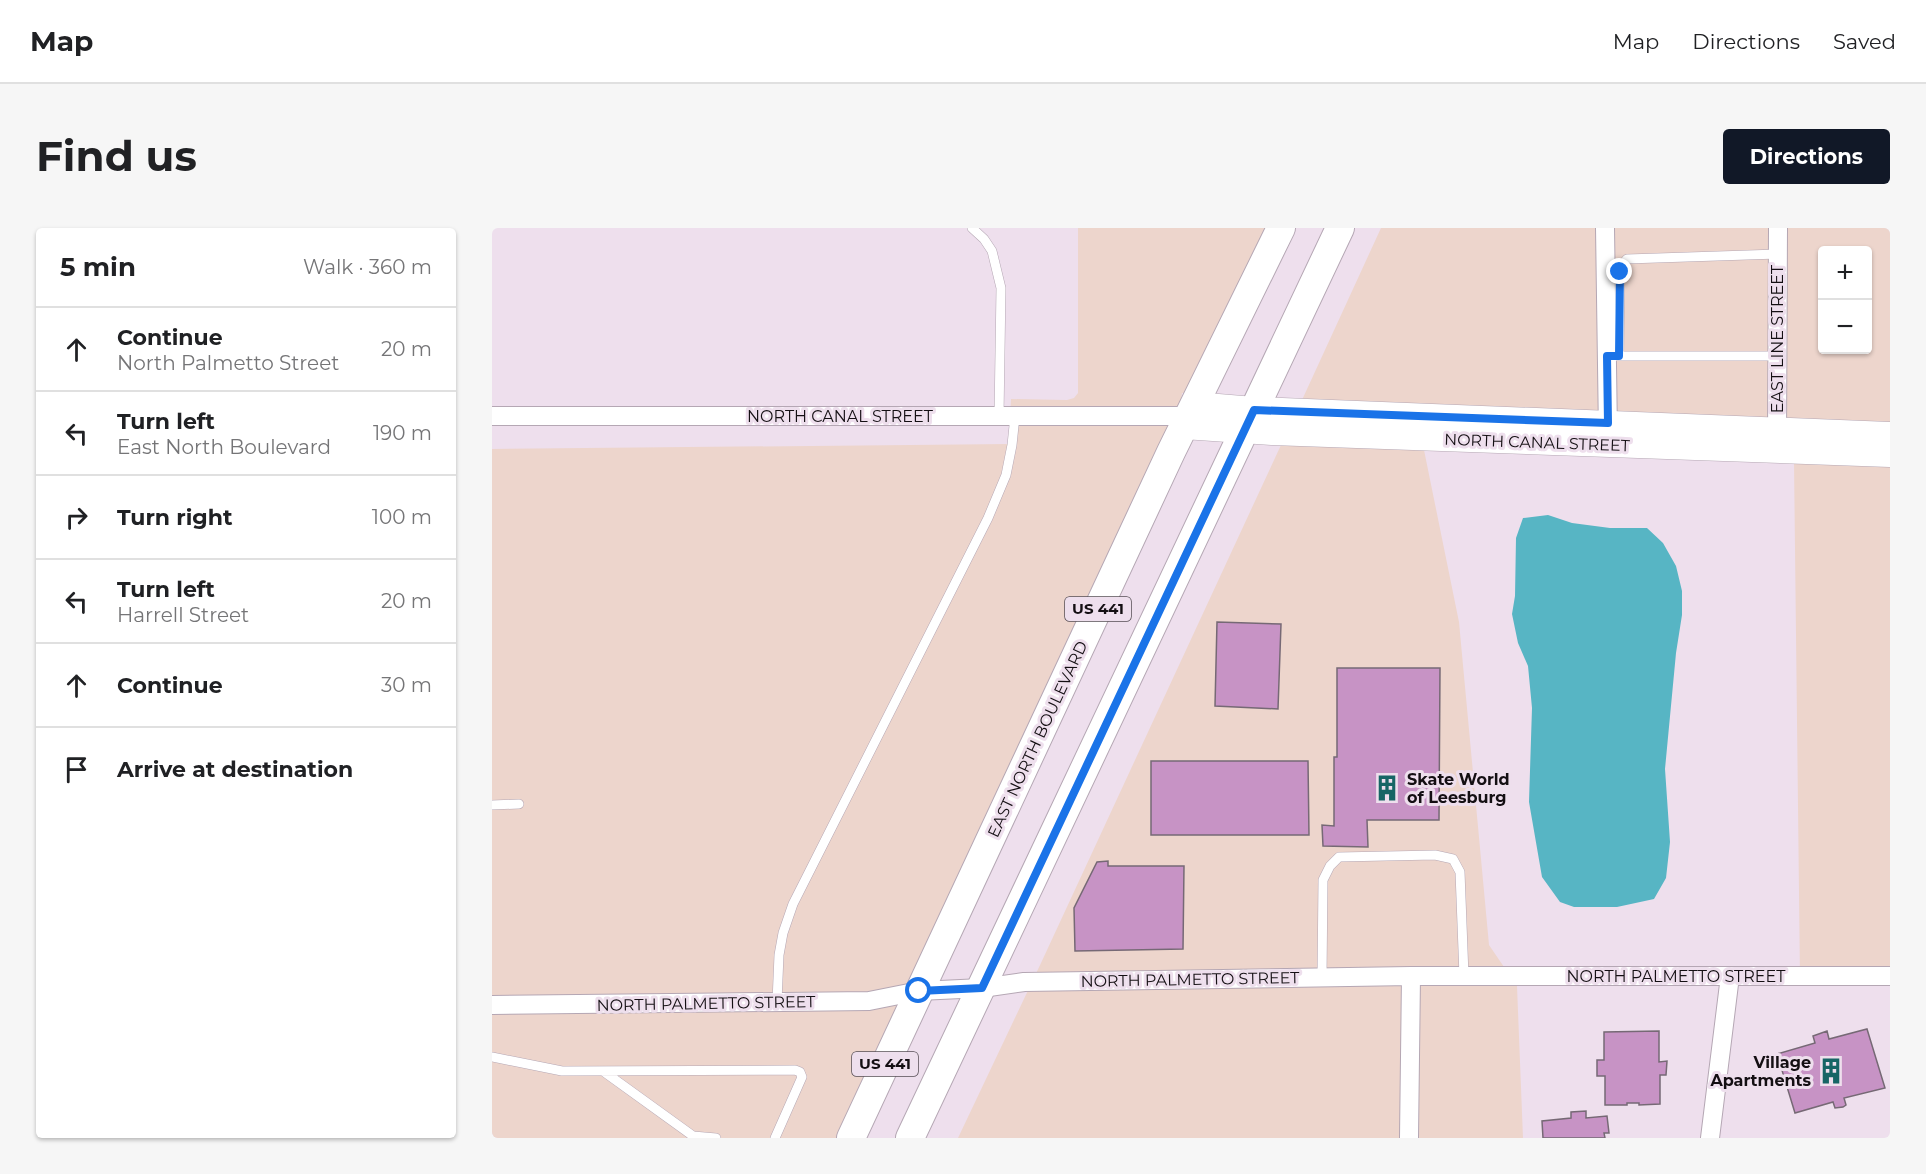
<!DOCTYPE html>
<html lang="en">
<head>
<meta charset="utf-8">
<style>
	:root { --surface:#fff; --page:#f6f6f6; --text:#202124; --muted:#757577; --line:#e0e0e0; --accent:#111827 }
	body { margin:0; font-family:Montserrat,sans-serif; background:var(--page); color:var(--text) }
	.controls { position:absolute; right:18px; top:18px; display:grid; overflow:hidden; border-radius:6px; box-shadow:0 2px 4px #0004 }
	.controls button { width:54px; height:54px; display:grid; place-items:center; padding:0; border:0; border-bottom:2px solid var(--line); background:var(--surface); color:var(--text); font:30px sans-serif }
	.stop { position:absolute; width:18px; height:18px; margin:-14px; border:4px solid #1a73e8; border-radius:50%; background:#fff }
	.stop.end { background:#1a73e8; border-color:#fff; box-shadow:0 2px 6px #0008 }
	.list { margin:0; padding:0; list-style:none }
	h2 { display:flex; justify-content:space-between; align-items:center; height:78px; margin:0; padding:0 24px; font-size:26px }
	h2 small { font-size:20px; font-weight:400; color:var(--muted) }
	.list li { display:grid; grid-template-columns:39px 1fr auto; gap:18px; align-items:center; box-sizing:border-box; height:84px; padding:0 24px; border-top:2px solid var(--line) }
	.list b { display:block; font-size:22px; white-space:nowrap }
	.list p { margin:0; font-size:20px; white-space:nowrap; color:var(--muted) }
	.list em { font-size:20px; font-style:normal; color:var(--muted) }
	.icon { flex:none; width:33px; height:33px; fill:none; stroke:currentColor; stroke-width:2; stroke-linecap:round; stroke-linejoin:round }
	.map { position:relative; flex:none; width:1398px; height:910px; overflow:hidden; border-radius:6px }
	header { display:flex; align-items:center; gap:36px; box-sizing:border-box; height:84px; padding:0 30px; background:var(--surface); border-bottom:2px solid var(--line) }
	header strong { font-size:28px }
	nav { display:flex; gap:33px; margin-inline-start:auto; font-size:21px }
	.intro { display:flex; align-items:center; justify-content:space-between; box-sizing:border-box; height:144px; padding:0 36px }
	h1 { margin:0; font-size:42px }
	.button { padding:15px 27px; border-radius:6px; background:var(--accent); color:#fff; font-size:21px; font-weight:700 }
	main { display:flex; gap:36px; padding:0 36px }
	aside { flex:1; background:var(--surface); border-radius:6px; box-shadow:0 2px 4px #0004 }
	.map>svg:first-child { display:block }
	.commercial { fill:#edd5cc; fill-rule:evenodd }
	.water { fill:#57b5c4 }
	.building { fill:#c793c5; stroke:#766975; stroke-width:1.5 }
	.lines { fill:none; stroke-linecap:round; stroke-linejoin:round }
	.lane-casing { stroke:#b5a7b4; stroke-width:10 }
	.street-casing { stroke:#b5a7b4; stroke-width:20 }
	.secondary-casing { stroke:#b5a7b4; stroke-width:27 }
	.primary-casing { stroke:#b5a7b4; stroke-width:30 }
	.lane { stroke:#fff; stroke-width:9 }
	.street { stroke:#fff; stroke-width:18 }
	.secondary { stroke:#fff; stroke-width:26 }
	.primary { stroke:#fff; stroke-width:28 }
	.route { stroke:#1a73e8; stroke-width:8 }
	.labels { text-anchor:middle; stroke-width:6; stroke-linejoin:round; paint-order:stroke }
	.shield { fill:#eedfed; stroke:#554d54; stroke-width:1.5 }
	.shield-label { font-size:15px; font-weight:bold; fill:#140f13 }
	.street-label { font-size:16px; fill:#140f13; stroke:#eedfed }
	.poi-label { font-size:16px; font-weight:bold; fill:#140f13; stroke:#eedfed; text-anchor:start }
</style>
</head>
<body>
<header>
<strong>Map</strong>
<nav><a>Map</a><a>Directions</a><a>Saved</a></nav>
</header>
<div class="intro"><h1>Find us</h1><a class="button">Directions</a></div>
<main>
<aside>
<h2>5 min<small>Walk · 360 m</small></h2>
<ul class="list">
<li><svg class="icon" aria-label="ahead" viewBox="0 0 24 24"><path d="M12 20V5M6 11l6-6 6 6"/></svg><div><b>Continue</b><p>North Palmetto Street</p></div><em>20 m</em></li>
<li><svg class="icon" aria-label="left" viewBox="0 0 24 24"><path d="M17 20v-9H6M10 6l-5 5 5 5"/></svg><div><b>Turn left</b><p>East North Boulevard</p></div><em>190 m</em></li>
<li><svg class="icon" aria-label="right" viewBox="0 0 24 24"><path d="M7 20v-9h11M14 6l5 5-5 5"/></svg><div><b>Turn right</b></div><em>100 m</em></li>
<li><svg class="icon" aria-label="left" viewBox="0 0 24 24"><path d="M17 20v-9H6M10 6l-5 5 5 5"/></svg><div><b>Turn left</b><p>Harrell Street</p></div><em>20 m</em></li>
<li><svg class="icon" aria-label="ahead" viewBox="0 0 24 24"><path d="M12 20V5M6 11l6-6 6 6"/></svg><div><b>Continue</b></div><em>30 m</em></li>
<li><svg class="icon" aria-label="arrive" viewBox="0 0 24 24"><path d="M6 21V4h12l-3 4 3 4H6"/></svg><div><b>Arrive at destination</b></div></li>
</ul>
</aside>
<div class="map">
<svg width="1398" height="910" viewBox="0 0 1398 910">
	<rect width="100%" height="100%" fill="#eedfed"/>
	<path class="commercial" d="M586,0H775L694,165H690L689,174L345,910H0V221L517,216L519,171L575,172L582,170L586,165Z
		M889,0H1398V195L810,172ZM1330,22H1376V122H1330Z
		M789,217L932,222L967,394L997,717L1025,758L1031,910H466L549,735Z
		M1302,234L1398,238V748L1308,750Z"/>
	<path class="water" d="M1056,287L1080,295L1118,300H1155L1171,315L1184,338L1190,363V387L1184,425L1173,541L1178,614L1174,650L1162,671L1125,679H1082L1068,674L1050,649L1037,574L1040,480L1036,438L1026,415L1020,386L1023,368L1024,310L1031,290Z"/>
	<path class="building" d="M725,394L789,396L786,481L723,478Z
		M845,440H948L947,592H875L876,619L831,618L830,597L842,598V529H845Z
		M659,533H816L817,607H659Z
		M616,633V638H692L691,721L583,723L582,680L605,634Z
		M1375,801L1393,860L1352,870L1354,877L1351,879L1343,880L1341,874L1303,885L1285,826L1323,815L1321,808L1335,803L1337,811Z
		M1167,803V834L1175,833L1174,847H1168V876L1147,877V875H1135V877H1113V848H1105V832H1112V804Z
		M1094,883V890L1115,888L1117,905H1112L1113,910H1051L1050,893L1079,890V884Z"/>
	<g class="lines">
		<g class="lane-casing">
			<path id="lane" d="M480,0L492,11L500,23L509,60L507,188
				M1123,128H1285
				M1127,128L1128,44L1130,37L1135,31L1286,26
				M0,577L27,576
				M830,749L831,652L838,638L847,629L943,627L961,631L968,644L972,748
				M285,774L287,727L291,705L301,676L496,290L514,247L520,217L523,188
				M0,829L70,843L303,842L308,844L310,849L283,910
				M111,843L201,908L200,910
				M201,908L224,910"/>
		</g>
		<g class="street-casing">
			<path id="street" d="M1113,0L1116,206
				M0,188H697
				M1285,214L1286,0
				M0,777L377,773L427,763L490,760L532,754L919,748H1398
				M917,910L919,748
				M1218,910L1238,748"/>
		</g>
		<g class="secondary-casing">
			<path id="secondary" d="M702,177L762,182L1398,207
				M692,198L780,204L1398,226"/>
		</g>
		<g class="primary-casing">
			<path id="primary" d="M359,910L679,224L789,0
				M418,910L848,0"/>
		</g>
		<use href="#lane" class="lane"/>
		<use href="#street" class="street"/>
		<use href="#secondary" class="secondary"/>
		<use href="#primary" class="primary"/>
	</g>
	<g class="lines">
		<path class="route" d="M427,763L490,760L762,182L1116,195L1115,128H1127L1128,44"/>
	</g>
	<defs>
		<g id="building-bare" transform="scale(2.07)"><path d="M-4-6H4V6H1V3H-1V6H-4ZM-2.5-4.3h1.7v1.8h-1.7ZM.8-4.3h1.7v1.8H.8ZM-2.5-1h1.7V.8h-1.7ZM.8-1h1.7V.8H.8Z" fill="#166565" stroke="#eedfed" stroke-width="2.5" paint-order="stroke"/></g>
	</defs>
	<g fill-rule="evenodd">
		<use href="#building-bare" x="895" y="560"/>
		<use href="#building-bare" x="1339" y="843"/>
	</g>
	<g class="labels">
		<g class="shield">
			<rect x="573" y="369" width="66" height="24" rx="4.5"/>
			<rect x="360" y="824" width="66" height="24" rx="4.5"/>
		</g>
		<g class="shield-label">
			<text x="606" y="386">US 441</text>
			<text x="393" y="841">US 441</text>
		</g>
		<g class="street-label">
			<text transform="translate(1285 111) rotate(-90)" y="6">EAST LINE STREET</text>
			<text x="348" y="194">NORTH CANAL STREET</text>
			<text transform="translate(1045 214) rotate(2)" y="6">NORTH CANAL STREET</text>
			<text transform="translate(545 511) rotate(-65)" y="6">EAST NORTH BOULEVARD</text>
			<text x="1184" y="754">NORTH PALMETTO STREET</text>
			<text transform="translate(698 751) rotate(-1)" y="6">NORTH PALMETTO STREET</text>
			<text transform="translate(214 775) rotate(-1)" y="6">NORTH PALMETTO STREET</text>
		</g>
		<g class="poi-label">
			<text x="915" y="557">Skate World<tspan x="915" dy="18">of Leesburg</tspan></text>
			<text x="1319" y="840" text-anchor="end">Village<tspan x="1319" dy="18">Apartments</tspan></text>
		</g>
	</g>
</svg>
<div class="controls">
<button>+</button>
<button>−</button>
</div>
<div class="stop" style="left:427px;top:763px"></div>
<div class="stop end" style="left:1128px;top:44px"></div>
</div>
</main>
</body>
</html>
